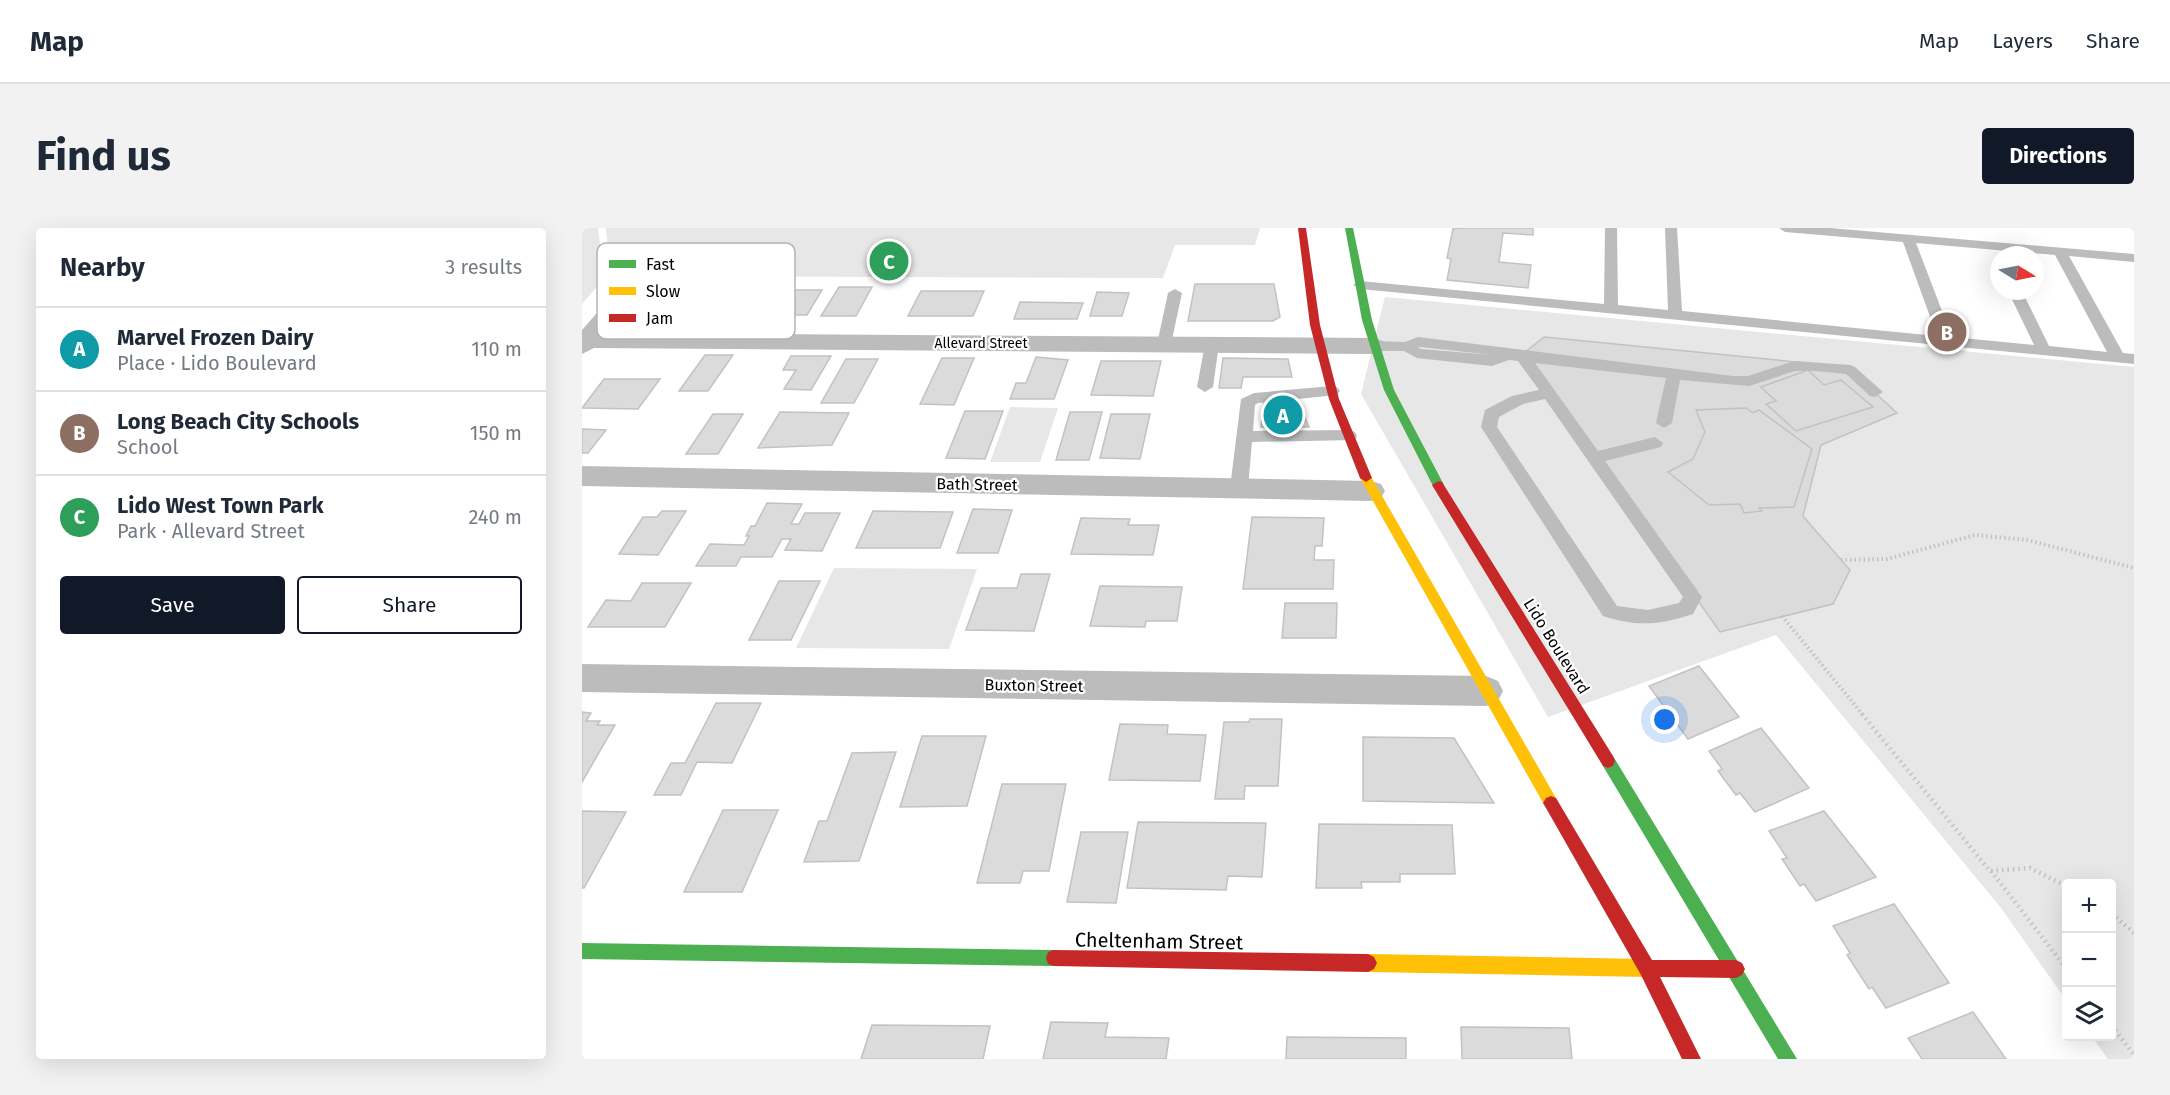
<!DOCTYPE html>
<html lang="en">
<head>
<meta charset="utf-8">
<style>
	:root { --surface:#fff; --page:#f2f2f3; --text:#1f2937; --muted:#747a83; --line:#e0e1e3; --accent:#111827 }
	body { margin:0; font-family:"Fira Sans",sans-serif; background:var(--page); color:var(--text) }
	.controls { position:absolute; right:18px; bottom:18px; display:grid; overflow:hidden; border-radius:6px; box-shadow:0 6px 24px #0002 }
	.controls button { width:54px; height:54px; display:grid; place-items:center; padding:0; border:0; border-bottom:2px solid var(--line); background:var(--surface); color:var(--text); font:30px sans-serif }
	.compass { position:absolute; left:1408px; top:18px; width:54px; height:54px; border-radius:50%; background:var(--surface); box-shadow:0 6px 24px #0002; rotate:100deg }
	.you { position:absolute; left:1083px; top:492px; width:21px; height:21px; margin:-15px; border:4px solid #fff; border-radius:50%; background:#1a73e8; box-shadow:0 0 0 9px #1a73e833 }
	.badge { display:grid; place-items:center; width:39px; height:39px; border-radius:50%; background:var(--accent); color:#fff; font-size:20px; font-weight:700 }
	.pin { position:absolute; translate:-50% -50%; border:3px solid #fff; box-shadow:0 2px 6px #0006 }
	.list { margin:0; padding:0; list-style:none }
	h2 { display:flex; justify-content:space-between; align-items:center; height:78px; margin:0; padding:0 24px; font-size:26px }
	h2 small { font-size:20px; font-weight:400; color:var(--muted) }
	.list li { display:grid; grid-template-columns:39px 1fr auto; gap:18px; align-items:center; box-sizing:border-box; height:84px; padding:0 24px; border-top:2px solid var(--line) }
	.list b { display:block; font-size:22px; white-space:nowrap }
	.list p { margin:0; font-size:20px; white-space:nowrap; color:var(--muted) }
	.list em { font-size:20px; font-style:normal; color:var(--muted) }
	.actions { display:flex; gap:12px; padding:18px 24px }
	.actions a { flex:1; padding:14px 0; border:2px solid var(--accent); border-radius:6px; text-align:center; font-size:21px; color:var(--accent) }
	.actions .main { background:var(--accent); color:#fff }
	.icon { flex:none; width:33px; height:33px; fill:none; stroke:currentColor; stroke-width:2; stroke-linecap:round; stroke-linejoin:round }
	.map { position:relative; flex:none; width:1552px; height:831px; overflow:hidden; border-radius:6px }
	header { display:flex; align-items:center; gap:36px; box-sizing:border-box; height:84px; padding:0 30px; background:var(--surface); border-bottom:2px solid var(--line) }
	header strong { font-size:28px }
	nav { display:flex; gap:33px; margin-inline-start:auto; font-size:21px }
	.intro { display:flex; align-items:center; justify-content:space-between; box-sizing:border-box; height:144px; padding:0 36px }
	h1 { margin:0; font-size:42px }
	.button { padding:15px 27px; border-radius:6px; background:var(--accent); color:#fff; font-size:21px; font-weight:700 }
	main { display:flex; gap:36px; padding:0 36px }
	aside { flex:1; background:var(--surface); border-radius:6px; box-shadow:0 6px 24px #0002 }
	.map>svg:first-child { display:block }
	.green { fill:#e7e7e7 }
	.building { fill:#dbdbdb; stroke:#c2c2c2; stroke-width:1.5 }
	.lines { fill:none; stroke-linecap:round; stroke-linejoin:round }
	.path-far1 { stroke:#c2c2c2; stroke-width:4; stroke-dasharray:1.5 3; stroke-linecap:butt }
	.path { stroke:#c2c2c2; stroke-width:4.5; stroke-dasharray:1.5 4; stroke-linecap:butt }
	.lane { fill:#bcbcbc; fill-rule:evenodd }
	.street { fill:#bcbcbc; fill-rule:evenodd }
	.fast { fill:#4caf50; fill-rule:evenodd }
	.slow { fill:#ffc107; fill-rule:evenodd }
	.jam { fill:#c62828; fill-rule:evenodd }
	.labels { text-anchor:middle; stroke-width:4.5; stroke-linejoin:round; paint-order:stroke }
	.far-street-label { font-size:14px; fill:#000; stroke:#fff }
	.street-label { font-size:16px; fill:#000; stroke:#fff }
	.near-street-label { font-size:20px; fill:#000; stroke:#fff }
	.key { fill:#fff; stroke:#b2b2b2; stroke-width:1.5 }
	.key-label { font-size:16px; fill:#000 }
</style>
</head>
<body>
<header>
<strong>Map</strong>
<nav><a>Map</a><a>Layers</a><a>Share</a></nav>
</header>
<div class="intro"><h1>Find us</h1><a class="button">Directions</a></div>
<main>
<aside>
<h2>Nearby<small>3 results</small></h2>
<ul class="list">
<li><span class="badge" style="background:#0f9aa8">A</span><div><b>Marvel Frozen Dairy</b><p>Place · Lido Boulevard</p></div><em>110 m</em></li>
<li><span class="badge" style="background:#8d6e63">B</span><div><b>Long Beach City Schools</b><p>School</p></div><em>150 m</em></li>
<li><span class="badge" style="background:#2e9e5b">C</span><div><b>Lido West Town Park</b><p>Park · Allevard Street</p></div><em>240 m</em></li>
</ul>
<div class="actions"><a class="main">Save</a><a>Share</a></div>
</aside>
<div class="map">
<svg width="1552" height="831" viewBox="0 0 1552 831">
	<rect width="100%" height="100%" fill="#fff"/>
	<path class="green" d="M0,0H16L22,51L0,76Z
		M24,0H678L673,17H593L581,50L29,48Z
		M803,69L1552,139V831H1526L1510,809L1530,808V656H1484V772L1419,680L1194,407L966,489L779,166Z
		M428,179L476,180L458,234H408Z
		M252,340L395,341L367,421L214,420Z"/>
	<path class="building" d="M876,0H951V7L921,5L917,34L949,37L946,60L865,52L869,31L865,30L871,1Z
		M613,56H692L698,89L691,93H606Z
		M257,59H290L274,88H239Z
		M178,62H240L225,87H160Z
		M339,63H402L391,88H326Z
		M515,64L547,65L540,88H508Z
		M438,74L501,75L495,91H432Z
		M962,109L1265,139L1315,185L1239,217L1221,288L1268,342L1251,376L1138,404L942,125Z
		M123,127H151L126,163H97Z
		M209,128H249L229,162L202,161L214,142H201Z
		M454,129L486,132L472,171H428L434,155H444Z
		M360,130H392L372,177L338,176Z
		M641,130L706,131L710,149H661L659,160H637Z
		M264,131H296L272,175H239Z
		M519,133H579L571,168L509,167Z
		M1226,142L1242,157L1259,152L1291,179L1214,203L1184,176L1194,173L1179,159Z
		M22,151H78L56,181L0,180Z
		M682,175L717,176L727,199H679Z
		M1164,180L1171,185L1177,182L1230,221L1212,279L1177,280L1180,283L1162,285L1158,276L1127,277L1086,244L1111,231L1123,204L1114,182Z
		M383,183H421L403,231L364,230Z
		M198,184L267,185L250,217L176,220Z
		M488,184H520L507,232H474Z
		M131,186H161L136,226H104Z
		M529,186H568L558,231L518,230Z
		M0,201L24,202L6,225H0Z
		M185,275L220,276L209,296H217L223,285H258L240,323L203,322L209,311H200L190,329H159L154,338H114L128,316L162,317L167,308H164L169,298H173Z
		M391,281L430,282L416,325H375Z
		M80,283H104L76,327L37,326L61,289H75Z
		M291,283L371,284L358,320H274Z
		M670,289L742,290L740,318H733L732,332H752L751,361H661Z
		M499,290L548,291L546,297H577L571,327L489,326Z
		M439,346H468L452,403L384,402L399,360H435Z
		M197,353H238L209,412H167Z
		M60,355H109L83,399H6L24,372L49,373Z
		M518,358L600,359L595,393H564L563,399L508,398Z
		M703,375H755L754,410H700Z
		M1117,438L1157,489L1106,511L1067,458Z
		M134,475H179L150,535L115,534L99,567H72L89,535H103Z
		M0,484L9,485L4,493H18L15,497H33L0,554Z
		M668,491H700L696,558H663L662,571H633L642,494H667Z
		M538,496L586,497L585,506L624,507L618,553L527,552Z
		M1179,500L1227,560L1173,584L1158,565L1154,567L1136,543L1140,541L1127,523Z
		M340,508H404L385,578L318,579Z
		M781,509L872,510L912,575L781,573Z
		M314,524L277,633L222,634L237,593H245L270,525Z
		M420,556H484L467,643H441L438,655H395Z
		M141,582H196L160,664H102Z
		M0,583L44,584L2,660H0Z
		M1242,583L1294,649L1234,673L1222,656L1218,658L1200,631L1205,630L1187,603Z
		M556,594L684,595L680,649L646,648L644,662L545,660Z
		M737,596L870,597L873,646H818V654H779L780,660H734Z
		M499,604H546L534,675L485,674Z
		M1312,676L1367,755L1304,780L1290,759L1287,761L1265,727L1268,725L1251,698Z
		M1391,784L1424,831H1340L1326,810Z
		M469,794L526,795L523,809L587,810L584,831H461Z
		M290,797L408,798L401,831H279Z
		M879,799L987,800L990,831H880Z
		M705,809L824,810V831H704Z"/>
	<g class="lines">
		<path class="path-far1" d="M1259,332L1305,331L1393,307L1445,312L1552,340
			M1200,388L1281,487"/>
		<path class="path" d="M1280,486L1408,643L1448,640L1484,658
			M1409,643L1484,740
			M1530,686L1552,705
			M1530,798L1552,827"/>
		<path class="lane" d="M1023,0H1035L1036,77L1086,82L1083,0H1095L1100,83L1355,108L1321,14L1203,4L1197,0H1248L1552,26V34L1487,28L1541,125L1552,126V136L778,61L771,57L778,53L1022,76ZM1334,15L1473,27L1525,124L1467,118L1440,63H1426L1452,117L1370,109Z
			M593,61L600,65L589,116L582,121L575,116L586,65Z
			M836,109L1151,148H1166L1212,133L1268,137L1273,139L1301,164L1293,169L1288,168L1264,146L1234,143H1213L1167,158L1098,152L1090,195L1082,200L1074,195L1084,150L953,135L1016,223L1073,209L1081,215L1079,219L1023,233L1120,369L1111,386C1078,397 1054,399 1021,388L899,199L903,182L930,168L957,162L936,133L927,132L910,138L835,130L822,123H792L785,118L792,113L823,114ZM836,119H838L911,127L839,121ZM963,171L1101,369L1097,375L1066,382L1035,378L915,199L917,189L941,176Z
			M630,111L637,116L631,159L623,164L615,159L623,116Z
			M750,158L755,159L758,163L755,167L676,175L673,177L671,203L767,202L773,204L775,208L773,212L670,214L666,260L657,266L651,264L648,260L659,171L672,165Z"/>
		<path class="street" d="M58,43L66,45L70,50L25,105L792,110L801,113L804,118L801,123L792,126L12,120L0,126V102L50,45Z
			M0,238L789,253L799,256L803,263L799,270L789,273L0,258Z
			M0,436L904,448L916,453L921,463L916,473L904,478L0,464Z"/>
		<path class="fast" d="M763,0H771L790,92L812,162L862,257L860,260H852L802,162L780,92Z
			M1026,526L1031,528L1215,831H1196L1021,538L1019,533L1021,528Z
			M0,715L472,722L478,724L480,730L478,736L472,738L0,731Z"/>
		<path class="slow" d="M784,246L788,247L974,570L977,575L974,580L969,582L964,580L778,250Z
			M786,726L1064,731L1070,734L1073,740L1070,746L1064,749L786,744L780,741L777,735L780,729Z"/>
		<path class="jam" d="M716,0H724L738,97L757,171L790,250L784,254L778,250L747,171L728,97Z
			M856,253L860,254L1031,528L1033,533L1031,538L1026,540L1021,538L850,257Z
			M969,568L974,570L1070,732H1154L1160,735L1163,741L1160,747L1154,750L1078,749L1119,831H1100L1059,747L964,580L961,575L964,570Z
			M472,722L786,726L792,729L795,735L792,741L786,744L472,738L466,736L464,730L466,724Z"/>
	</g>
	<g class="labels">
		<g class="far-street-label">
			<text x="399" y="120">Allevard Street</text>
		</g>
		<g class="street-label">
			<text transform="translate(395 256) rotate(1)" y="6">Bath Street</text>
			<text transform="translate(975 418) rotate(58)" y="6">Lido Boulevard</text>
			<text transform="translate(452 457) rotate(1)" y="6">Buxton Street</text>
		</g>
		<g class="near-street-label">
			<text transform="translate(577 713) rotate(1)" y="7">Cheltenham Street</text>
		</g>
	</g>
	<rect x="15" y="15" width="198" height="96" rx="9" class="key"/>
	<rect x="27" y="32" width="27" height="8" fill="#4caf50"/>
	<rect x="27" y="59" width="27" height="8" fill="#ffc107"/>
	<rect x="27" y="86" width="27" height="8" fill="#c62828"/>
	<g class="key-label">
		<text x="64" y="42">Fast</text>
		<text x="64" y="69">Slow</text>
		<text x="64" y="96">Jam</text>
	</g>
</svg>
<div class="controls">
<button>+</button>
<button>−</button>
<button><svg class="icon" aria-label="layers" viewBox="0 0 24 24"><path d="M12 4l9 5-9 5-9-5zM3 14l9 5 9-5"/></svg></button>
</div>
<svg class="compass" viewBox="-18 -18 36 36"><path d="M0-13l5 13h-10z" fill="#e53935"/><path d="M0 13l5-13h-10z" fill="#747a83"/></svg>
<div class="you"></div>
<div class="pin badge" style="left:701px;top:187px;background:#0f9aa8">A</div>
<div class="pin badge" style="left:1365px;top:104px;background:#8d6e63">B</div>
<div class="pin badge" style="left:307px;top:33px;background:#2e9e5b">C</div>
</div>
</main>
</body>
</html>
